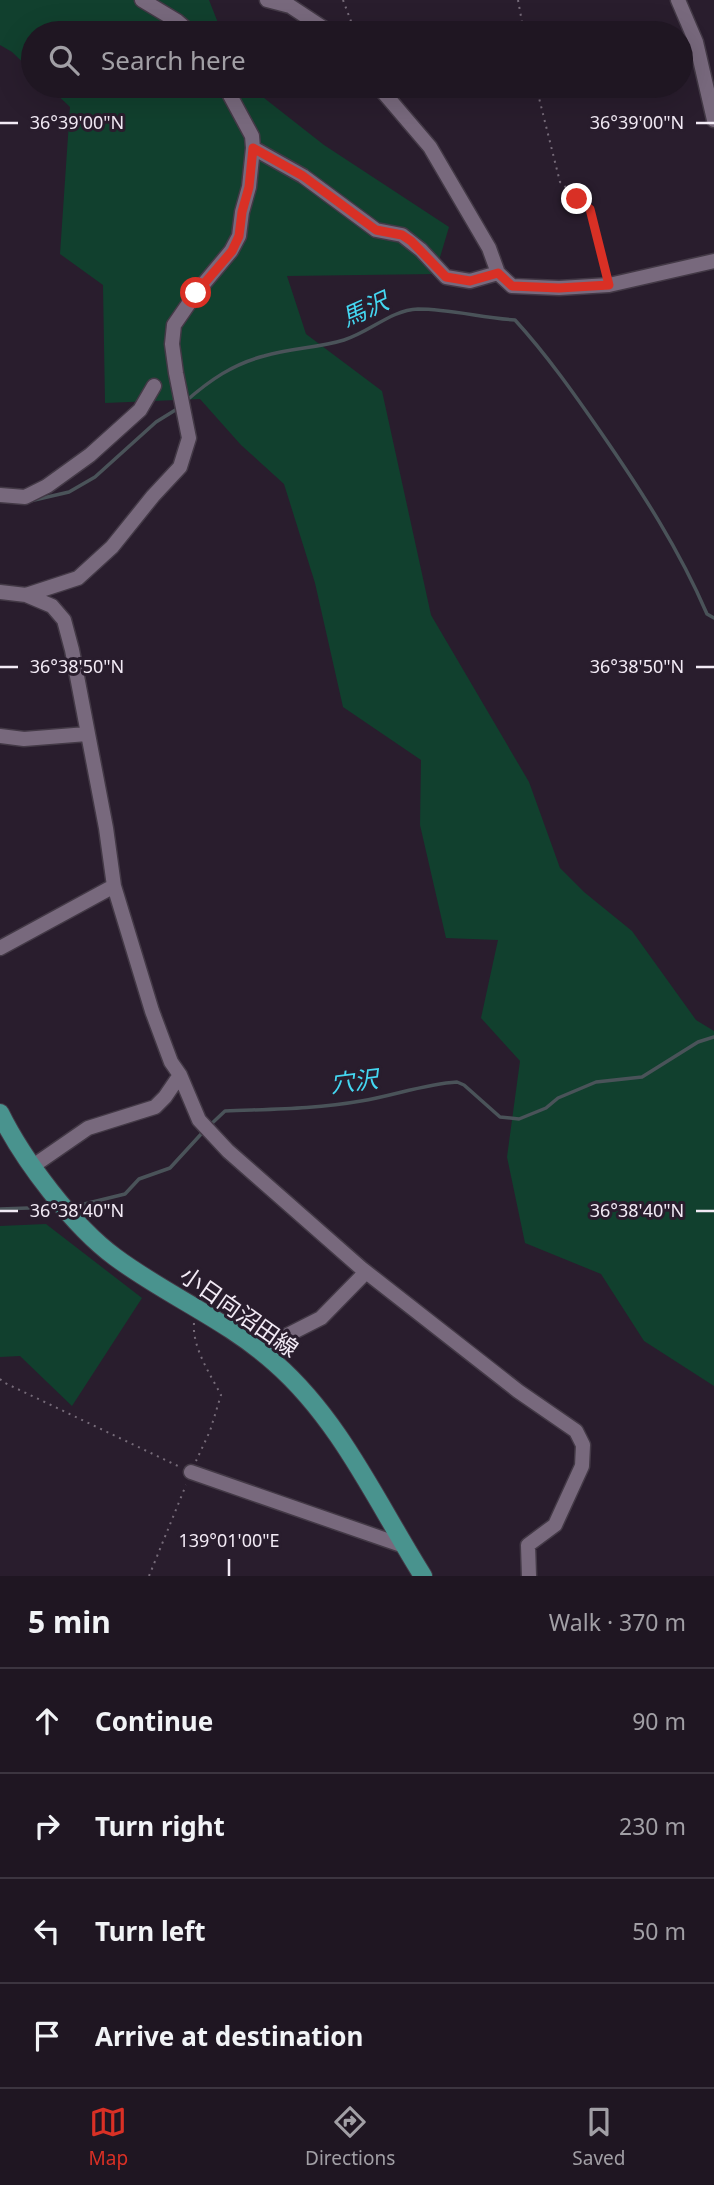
<!DOCTYPE html>
<html lang="en">
<head>
<meta charset="utf-8">
<style>
	:root { --surface:#1f1622; --page:#2c232f; --text:#f1f3f6; --muted:#a19fa5; --line:#3c3540; --accent:#d93025 }
	body { margin:0; font-family:"Noto Sans","Noto Sans JP",sans-serif; background:var(--page); color:var(--text) }
	.stop { position:absolute; width:21px; height:21px; margin:-16px; border:5px solid #d93025; border-radius:50%; background:#fff }
	.stop.end { background:#d93025; border-color:#fff; box-shadow:0 2px 7px #0008 }
	.list { margin:0; padding:0; list-style:none }
	h2 { display:flex; justify-content:space-between; align-items:center; height:91px; margin:0; padding:0 28px; font-size:30px }
	h2 small { font-size:23px; font-weight:400; color:var(--muted) }
	.list li { display:grid; grid-template-columns:46px 1fr auto; gap:21px; align-items:center; box-sizing:border-box; height:105px; padding:0 28px; border-top:2px solid var(--line) }
	.list b { display:block; font-size:26px; white-space:nowrap }
	.list em { font-size:23px; font-style:normal; color:var(--muted) }
	.icon { flex:none; width:38px; height:38px; fill:none; stroke:currentColor; stroke-width:2; stroke-linecap:round; stroke-linejoin:round }
	.map { position:relative; flex:none; width:714px; height:1576px; overflow:hidden }
	.search { position:absolute; background:var(--surface); box-shadow:0 7px 28px #0002; left:21px; right:21px; top:21px; height:77px; display:flex; align-items:center; gap:18px; box-sizing:border-box; padding:0 24px; border-radius:38px; color:var(--muted); font-size:26px }
	.sheet { height:511px; background:var(--surface) }
	nav { display:flex; justify-content:space-around; align-items:center; box-sizing:border-box; height:98px; border-top:2px solid var(--line); background:var(--surface); font-size:19px; color:var(--muted) }
	nav a { display:grid; justify-items:center; gap:4px }
	nav .on { color:var(--accent) }
	.map>svg:first-child { display:block }
	.green { fill:#11402e }
	.lines { fill:none; stroke-linecap:round; stroke-linejoin:round }
	.stream { stroke:#4a5359; stroke-width:3.5 }
	.minor-casing { stroke:#433946; stroke-width:17 }
	.major-casing { stroke:#433946; stroke-width:20 }
	.path { stroke:#766b79; stroke-width:2; stroke-dasharray:2 5; stroke-linecap:butt }
	.minor { stroke:#78697d; stroke-width:14 }
	.major { stroke:#49938e; stroke-width:18 }
	.route { stroke:#d93025; stroke-width:9 }
	.ticks { fill:none; stroke:#f2eaf5; stroke-width:2.5 }
	.labels { text-anchor:middle; stroke-width:6; stroke-linejoin:round; paint-order:stroke }
	.street-label { font-size:23px; fill:#f2eaf5; stroke:#291d2d }
	.water-label { font-size:24px; font-style:italic; fill:#44d7f1; stroke:#291d2d }
	.ticks-label { font-size:18px; text-anchor:middle; fill:#f2eaf5; stroke:#291d2d; stroke-width:6; stroke-linejoin:round; paint-order:stroke }
</style>
</head>
<body>
<div class="map">
<svg width="714" height="1576" viewBox="0 0 714 1576">
	<rect width="100%" height="100%" fill="#291d2d"/>
	<path class="green" d="M0,0H209L222,33H33V72L12,52L0,45Z
		M48,86H254L259,94L324,145L449,227L435,274L287,276L306,334L382,391L431,615L529,782L560,868L584,892L632,931L696,1020L714,1031V1386L644,1341L601,1274L525,1243L507,1157L520,1061L481,1018L498,940L446,938L420,825L421,760L343,707L315,583L284,484L241,445L200,399L105,403L103,285L60,254L70,107Z
		M46,1224L142,1298L72,1406L20,1356L0,1357V1226Z"/>
	<g class="lines">
		<path class="stream" d="M186,401C210,380 233,364 264,356C290,348 318,348 344,340C370,332 391,310 418,309C450,309 483,318 515,320C547,355 575,395 602,434C642,492 679,549 707,614L714,618
			M30,501L69,492L95,477L156,422L177,409
			M208,1127L225,1111C271,1109 316,1109 361,1101C393,1096 424,1084 457,1082L464,1085L500,1117L519,1119L546,1108L558,1098L596,1082L642,1077L698,1042L714,1037
			M72,1207L125,1194L139,1179L170,1168L203,1132
			M0,1209L57,1207"/>
		<g class="minor-casing">
			<path id="minor" d="M142,0L177,21L191,33
				M267,0L290,6L331,33
				M678,0L696,42L714,120
				M378,86L430,147L489,248L498,273L512,286L559,288L609,285L714,261
				M253,148L303,176L376,230L402,235L421,250L446,277L470,281L498,273
				M0,495L25,497L47,486L90,455L140,410L154,386
				M0,592L26,595L52,606L64,620L72,650L106,828L114,886L152,1011L171,1062L180,1075L199,1120L228,1151L361,1268L518,1391L576,1431L583,1445L582,1466L555,1525L528,1545L529,1576
				M26,595L78,578L112,547L153,496L180,467L189,438L176,373L172,344L174,325L196,293L231,251L239,236L242,212L249,187L253,148L252,136L225,86
				M0,736L24,739L87,734
				M0,948L114,886
				M33,1166L88,1128L155,1107L165,1097L180,1075
				M258,1350L321,1318L366,1272
				M191,1472L404,1546"/>
		</g>
		<g class="major-casing">
			<path id="major" d="M0,1113C23,1160 73,1226 115,1257C166,1295 227,1320 275,1363C341,1421 377,1503 423,1576"/>
		</g>
		<path class="path" d="M343,0L352,24L349,29L344,32
			M518,0L524,33
			M536,86L560,182L590,209L606,273
			M194,1323C192,1347 210,1374 221,1395L210,1431L196,1461
			M0,1379L3,1382L180,1467
			M149,1576L186,1485"/>
		<use href="#minor" class="minor"/>
		<use href="#major" class="major"/>
	</g>
	<g class="lines">
		<path class="route" d="M196,293L232,251L239,236L242,212L249,187L253,148L303,176L376,230L402,235L411,241L446,277L470,281L498,273L512,286L559,288L609,285L590,209L577,199"/>
	</g>
	<path class="ticks" d="M0,123H18M696,123H714M0,667H18M696,667H714M0,1211H18M696,1211H714M229,1559V1576"/>
	<g class="labels">
		<g class="street-label">
			<text transform="translate(239 1312) rotate(35)" y="8">小日向沼田線</text>
		</g>
		<g class="water-label">
			<text transform="translate(365 310) rotate(-24)" y="8">馬沢</text>
			<text transform="translate(354 1082) rotate(-7)" y="8">穴沢</text>
		</g>
	</g>
	<g class="ticks-label">
		<text x="77" y="129">36°39'00"N</text>
		<text x="637" y="129">36°39'00"N</text>
		<text x="77" y="673">36°38'50"N</text>
		<text x="637" y="673">36°38'50"N</text>
		<text x="77" y="1217">36°38'40"N</text>
		<text x="637" y="1217">36°38'40"N</text>
		<text x="229" y="1547">139°01'00"E</text>
	</g>
</svg>
<div class="stop" style="left:196px;top:293px"></div>
<div class="stop end" style="left:577px;top:199px"></div>
<div class="search"><svg class="icon" aria-label="search" viewBox="0 0 24 24"><circle cx="10" cy="10" r="6"/><path d="M15 15l6 6"/></svg>Search here</div>
</div>
<section class="sheet">
<h2>5 min<small>Walk · 370 m</small></h2>
<ul class="list">
<li><svg class="icon" aria-label="ahead" viewBox="0 0 24 24"><path d="M12 20V5M6 11l6-6 6 6"/></svg><div><b>Continue</b></div><em>90 m</em></li>
<li><svg class="icon" aria-label="right" viewBox="0 0 24 24"><path d="M7 20v-9h11M14 6l5 5-5 5"/></svg><div><b>Turn right</b></div><em>230 m</em></li>
<li><svg class="icon" aria-label="left" viewBox="0 0 24 24"><path d="M17 20v-9H6M10 6l-5 5 5 5"/></svg><div><b>Turn left</b></div><em>50 m</em></li>
<li><svg class="icon" aria-label="arrive" viewBox="0 0 24 24"><path d="M6 21V4h12l-3 4 3 4H6"/></svg><div><b>Arrive at destination</b></div></li>
</ul>
</section>
<nav>
<a class="on"><svg class="icon" aria-label="map" viewBox="0 0 24 24"><path d="M3 6l6-2 6 2 6-2v14l-6 2-6-2-6 2zM9 4v14M15 6v14"/></svg>Map</a>
<a><svg class="icon" aria-label="directions" viewBox="0 0 24 24"><path d="M12 3l9 9-9 9-9-9zM9 14v-3h6M13 9l2 2-2 2"/></svg>Directions</a>
<a><svg class="icon" aria-label="saved" viewBox="0 0 24 24"><path d="M7 4h10v16l-5-4-5 4z"/></svg>Saved</a>
</nav>
</body>
</html>
